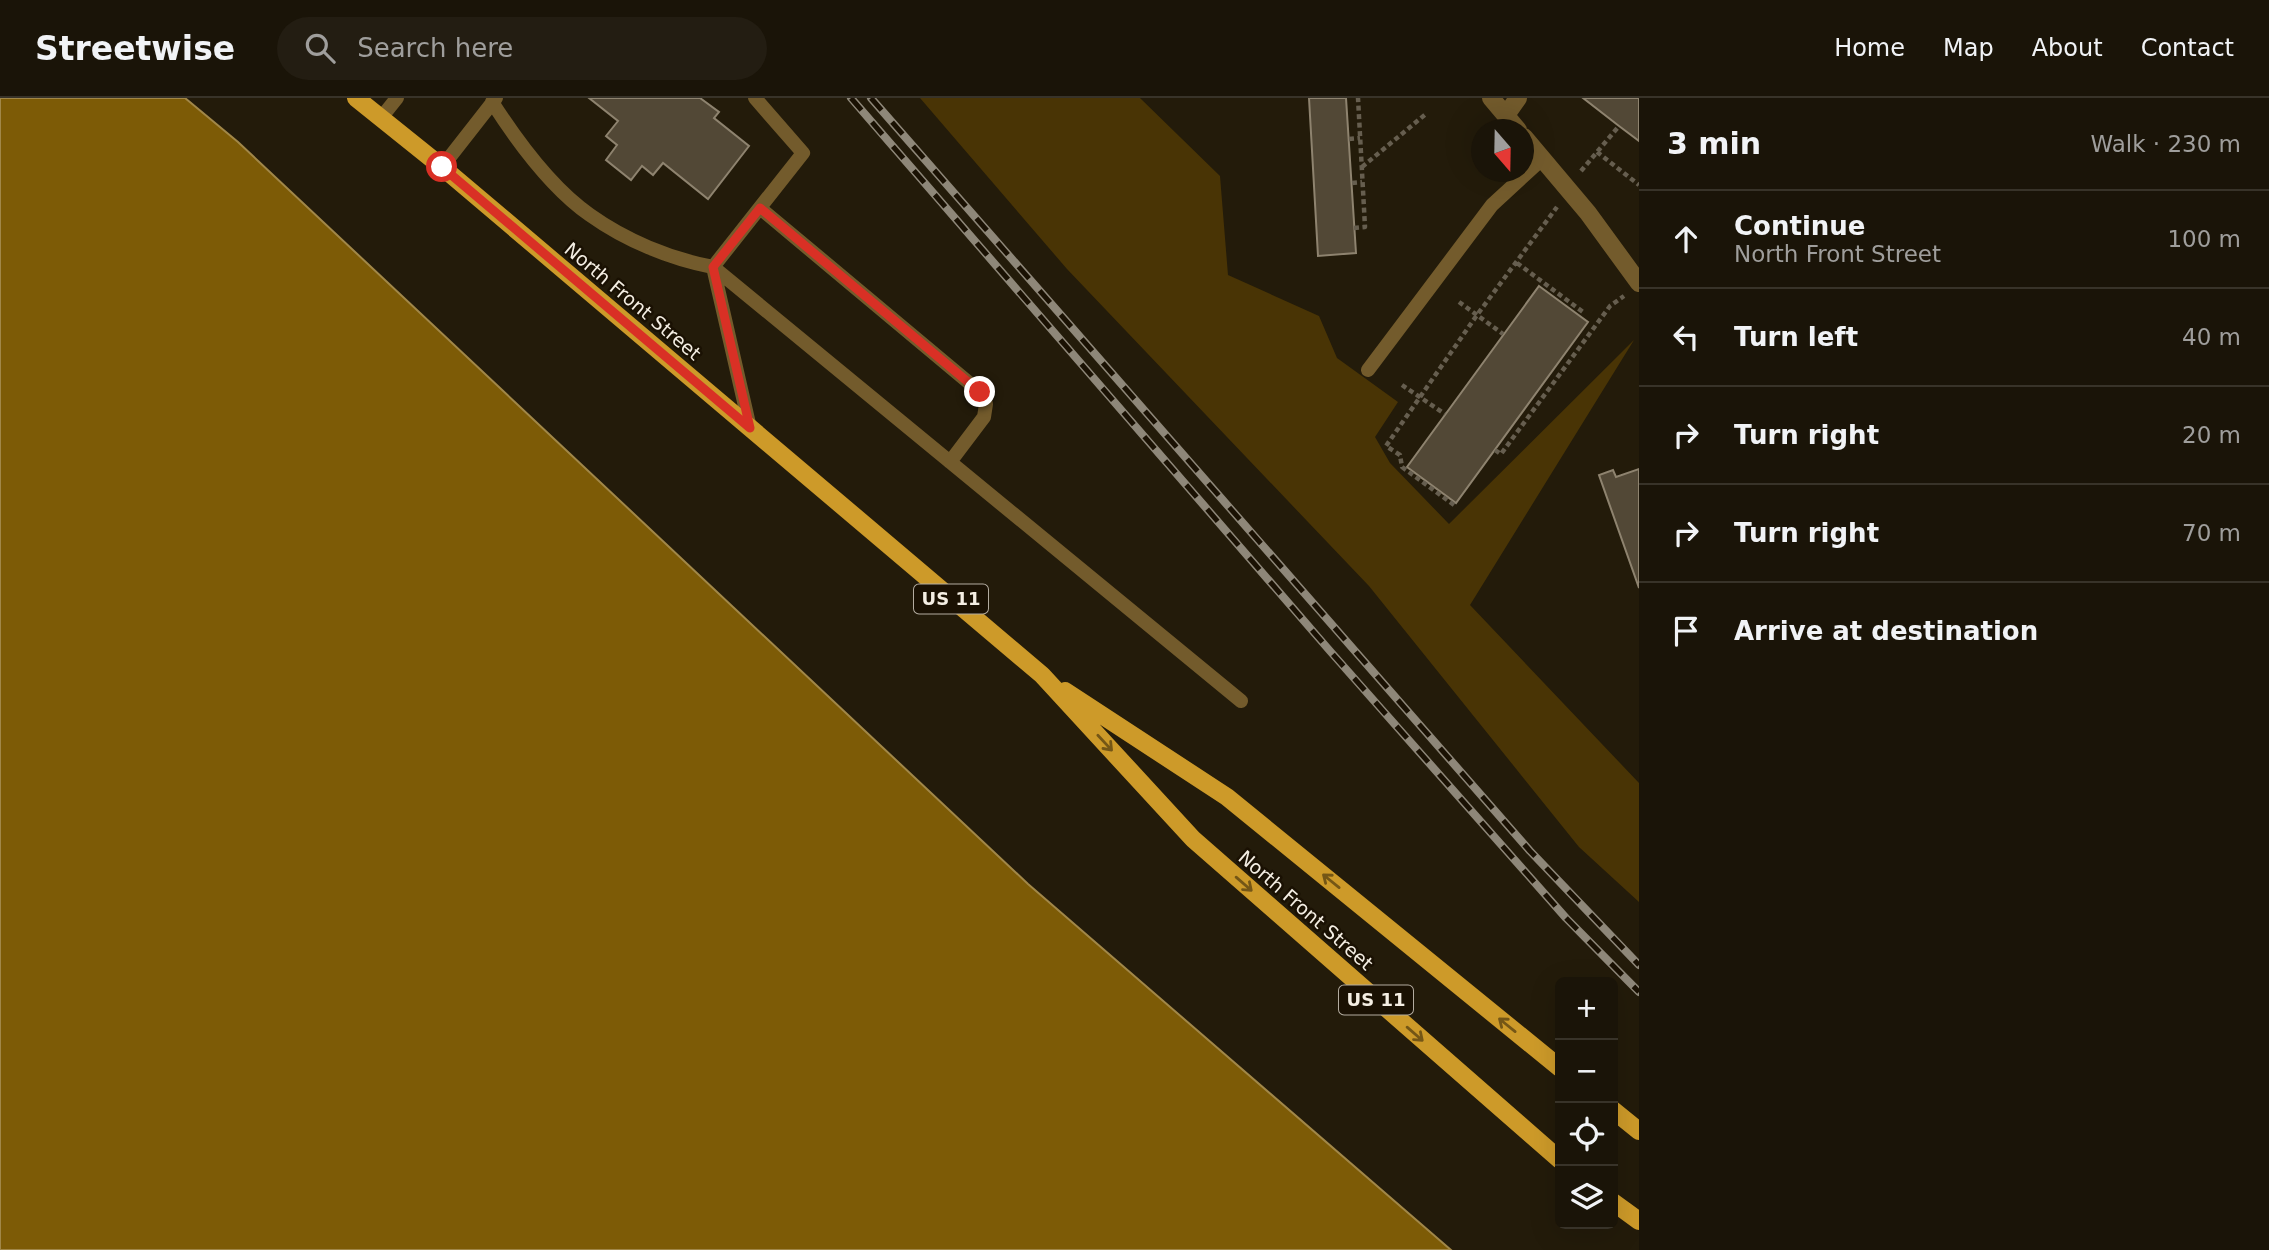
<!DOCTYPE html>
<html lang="en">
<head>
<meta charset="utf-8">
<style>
	:root { --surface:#1a1408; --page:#231d12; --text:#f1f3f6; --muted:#9f9e9c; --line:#383329 }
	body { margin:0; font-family:"DejaVu Sans",sans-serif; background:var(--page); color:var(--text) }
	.controls { position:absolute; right:21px; bottom:21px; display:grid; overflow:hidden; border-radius:10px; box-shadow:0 7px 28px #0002 }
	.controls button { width:63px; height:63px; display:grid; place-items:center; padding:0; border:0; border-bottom:2px solid var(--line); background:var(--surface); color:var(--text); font:35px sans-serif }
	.compass { position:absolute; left:1471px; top:21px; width:63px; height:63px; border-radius:50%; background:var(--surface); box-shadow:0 7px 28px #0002; rotate:160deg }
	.stop { position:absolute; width:21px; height:21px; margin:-16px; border:5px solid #d93025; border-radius:50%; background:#fff }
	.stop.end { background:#d93025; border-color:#fff; box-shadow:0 2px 7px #0008 }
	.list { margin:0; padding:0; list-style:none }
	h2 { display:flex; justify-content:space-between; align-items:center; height:91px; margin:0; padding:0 28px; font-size:30px }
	h2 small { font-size:23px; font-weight:400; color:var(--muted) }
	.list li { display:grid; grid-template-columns:46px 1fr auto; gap:21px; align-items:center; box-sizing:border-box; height:98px; padding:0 28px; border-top:2px solid var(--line) }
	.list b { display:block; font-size:26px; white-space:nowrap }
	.list p { margin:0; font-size:23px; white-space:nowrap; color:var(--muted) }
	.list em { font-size:23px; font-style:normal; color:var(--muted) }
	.icon { flex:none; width:38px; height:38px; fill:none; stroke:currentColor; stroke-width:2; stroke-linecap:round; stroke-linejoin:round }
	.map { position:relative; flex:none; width:1639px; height:1152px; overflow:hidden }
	header { display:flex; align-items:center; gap:42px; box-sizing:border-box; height:98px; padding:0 35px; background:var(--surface); border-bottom:2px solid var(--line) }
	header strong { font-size:33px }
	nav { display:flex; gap:38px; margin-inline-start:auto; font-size:24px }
	.search { width:490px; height:63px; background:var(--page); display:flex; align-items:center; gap:18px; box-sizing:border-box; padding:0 24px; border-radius:38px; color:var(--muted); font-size:26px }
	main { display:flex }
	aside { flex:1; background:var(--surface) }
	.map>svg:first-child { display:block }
	.green { fill:#493405 }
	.water { fill:#7d5b06; stroke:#a18748; stroke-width:2 }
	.building { fill:#524836; stroke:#8e836f; stroke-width:2 }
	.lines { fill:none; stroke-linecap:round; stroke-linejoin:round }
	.path { stroke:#665e4f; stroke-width:4.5; stroke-dasharray:5 3.5; stroke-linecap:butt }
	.lane { stroke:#735b2c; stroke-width:14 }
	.street { stroke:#735b2c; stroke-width:18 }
	.primary { stroke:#cd9a29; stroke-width:18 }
	.rail-casing { stroke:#8e8779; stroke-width:8 }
	.rail { stroke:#1a1103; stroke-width:5; stroke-dasharray:16; stroke-linecap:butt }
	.oneway { stroke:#745616 }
	.route { stroke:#d93025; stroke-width:9 }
	.labels { text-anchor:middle; stroke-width:5; stroke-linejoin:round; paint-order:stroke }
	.shield { fill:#1a1103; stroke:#b3aca0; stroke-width:2 }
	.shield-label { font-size:18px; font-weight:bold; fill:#f4eee3 }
	.street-label { font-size:19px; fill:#f4eee3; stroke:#1a1103 }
</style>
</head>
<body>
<header>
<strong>Streetwise</strong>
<div class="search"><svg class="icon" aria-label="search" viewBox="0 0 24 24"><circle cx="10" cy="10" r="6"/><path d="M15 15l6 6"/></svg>Search here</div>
<nav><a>Home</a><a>Map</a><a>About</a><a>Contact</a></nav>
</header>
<main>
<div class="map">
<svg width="1639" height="1152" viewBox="0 0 1639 1152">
	<rect width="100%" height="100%" fill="#231b0a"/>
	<path class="green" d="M920,0H1140L1220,78L1228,177L1319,218L1337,260L1398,304L1375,339L1390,365L1449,426L1634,242L1470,507L1639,685V804L1579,749L1369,488L1067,171Z"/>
	<path class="water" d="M0,0H185L238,44L1028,786L1451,1152H0Z"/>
	<path class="building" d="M589,0H700L719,14L714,20L749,48L708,101L663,65L653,77L642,68L631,82L606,62L617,47L606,38L618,23Z
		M1309,0H1346L1356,155L1318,158Z
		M1583,0H1639V43L1619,28Z
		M1539,188L1588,224L1456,405L1407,369Z
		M1639,371V490L1599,377L1613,372L1616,379Z"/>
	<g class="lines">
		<path class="path" d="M1349,41L1360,40
			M1597,54L1639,87
			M1362,69L1427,15
			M1581,73L1619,28
			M1352,85L1362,84
			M1354,130L1365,129L1358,0
			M1517,165L1583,214
			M1459,204L1503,236
			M1402,287L1445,316
			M1495,352L1501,356L1610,208L1624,198
			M1454,407L1402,369L1400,357L1386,348L1477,217L1557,109"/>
		<path class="lane" d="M492,4C517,43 551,90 590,117C625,142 670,161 713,169L1241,603
			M381,20L397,0
			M442,69L496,0
			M760,110L980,294L986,306L984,319L950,364
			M1368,272L1492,107L1542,61
			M750,330L713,169L803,55L755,0"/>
		<path class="street" d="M1491,0L1518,32
			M1506,17L1518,0
			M1524,39L1588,115L1639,185"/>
		<path class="primary" d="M356,0L442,69L1042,577L1193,741L1560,1062
			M1065,593L1227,699L1560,970
			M1613,1012L1639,1033
			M1613,1104L1639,1123"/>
		<g class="rail-casing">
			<path id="rail" d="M851,0L1330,553L1566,820L1639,894
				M871,0L1530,753L1639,867"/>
		</g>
		<use href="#rail" class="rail"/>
	</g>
	<defs><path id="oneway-shaft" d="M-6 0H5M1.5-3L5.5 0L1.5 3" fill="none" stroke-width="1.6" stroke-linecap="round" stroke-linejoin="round" transform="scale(1.75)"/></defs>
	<g class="oneway">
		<use href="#oneway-shaft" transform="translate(1105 645) rotate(47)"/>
		<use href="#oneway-shaft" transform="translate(1331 783) rotate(-141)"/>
		<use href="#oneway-shaft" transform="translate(1244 786) rotate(41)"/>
		<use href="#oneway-shaft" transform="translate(1507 927) rotate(-141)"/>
		<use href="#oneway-shaft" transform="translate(1415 936) rotate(41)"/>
	</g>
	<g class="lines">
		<path class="route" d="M442,69L750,330L713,169L760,110L980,294"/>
	</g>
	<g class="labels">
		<g class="shield">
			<rect x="914" y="486.5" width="74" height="29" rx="5"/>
			<rect x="1339" y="887.5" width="74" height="29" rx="5"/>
		</g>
		<g class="shield-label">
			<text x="951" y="507">US 11</text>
			<text x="1376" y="908">US 11</text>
		</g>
		<g class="street-label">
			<text transform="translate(633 203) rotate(40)" y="7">North Front Street</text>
			<text transform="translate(1306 812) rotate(41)" y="7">North Front Street</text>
		</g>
	</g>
</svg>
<div class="controls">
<button>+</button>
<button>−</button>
<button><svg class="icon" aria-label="locate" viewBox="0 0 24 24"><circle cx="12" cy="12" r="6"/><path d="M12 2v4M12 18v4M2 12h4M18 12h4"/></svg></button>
<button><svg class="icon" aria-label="layers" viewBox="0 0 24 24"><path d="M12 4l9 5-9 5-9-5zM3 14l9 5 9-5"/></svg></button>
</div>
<svg class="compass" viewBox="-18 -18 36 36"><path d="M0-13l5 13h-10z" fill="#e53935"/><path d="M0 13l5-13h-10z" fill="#9f9e9c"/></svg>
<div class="stop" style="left:442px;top:69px"></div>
<div class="stop end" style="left:980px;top:294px"></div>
</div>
<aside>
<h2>3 min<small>Walk · 230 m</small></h2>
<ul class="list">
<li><svg class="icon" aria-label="ahead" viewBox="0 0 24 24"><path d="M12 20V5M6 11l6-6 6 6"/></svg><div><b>Continue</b><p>North Front Street</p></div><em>100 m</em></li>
<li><svg class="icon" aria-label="left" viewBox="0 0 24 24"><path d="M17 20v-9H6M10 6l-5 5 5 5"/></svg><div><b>Turn left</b></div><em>40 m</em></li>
<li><svg class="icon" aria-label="right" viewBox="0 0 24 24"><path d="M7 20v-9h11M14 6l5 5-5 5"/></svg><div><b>Turn right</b></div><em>20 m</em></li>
<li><svg class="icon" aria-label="right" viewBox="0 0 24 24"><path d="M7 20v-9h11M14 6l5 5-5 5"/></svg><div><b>Turn right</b></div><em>70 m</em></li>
<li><svg class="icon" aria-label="arrive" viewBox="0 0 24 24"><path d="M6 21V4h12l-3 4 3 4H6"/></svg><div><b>Arrive at destination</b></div></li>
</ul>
</aside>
</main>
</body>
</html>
